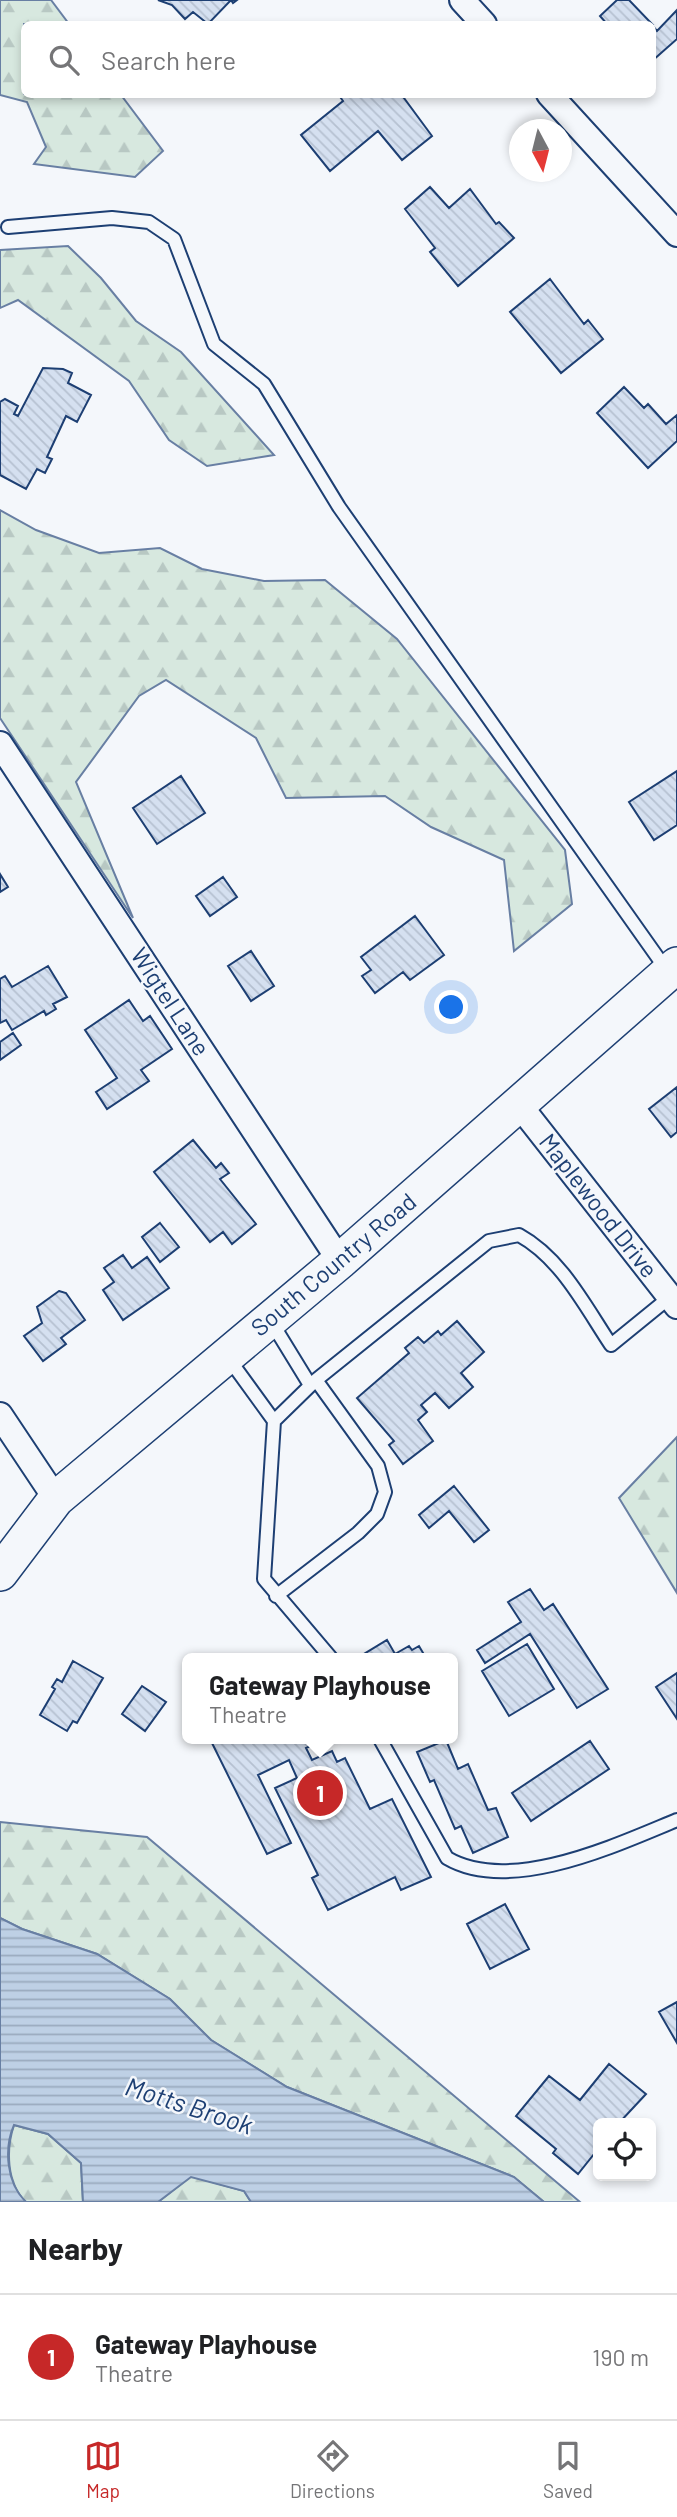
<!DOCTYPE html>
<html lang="en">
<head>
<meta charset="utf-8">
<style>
	:root { --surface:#fff; --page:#f6f6f6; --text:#202124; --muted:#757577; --line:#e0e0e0; --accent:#c62828 }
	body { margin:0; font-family:Barlow,sans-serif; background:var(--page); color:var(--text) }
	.controls { position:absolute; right:21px; bottom:21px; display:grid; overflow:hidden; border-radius:10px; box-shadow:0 4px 10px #0003 }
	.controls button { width:63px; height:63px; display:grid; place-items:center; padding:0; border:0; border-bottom:2px solid var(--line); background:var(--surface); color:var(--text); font:35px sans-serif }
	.compass { position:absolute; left:509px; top:119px; width:63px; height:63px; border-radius:50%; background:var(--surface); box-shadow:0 4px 10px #0003; rotate:173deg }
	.you { position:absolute; left:452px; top:1008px; width:24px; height:24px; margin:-18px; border:5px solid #fff; border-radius:50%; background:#1a73e8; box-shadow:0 0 0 10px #1a73e833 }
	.badge { display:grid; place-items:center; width:46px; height:46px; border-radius:50%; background:var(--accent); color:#fff; font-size:23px; font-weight:700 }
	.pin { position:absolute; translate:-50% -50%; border:4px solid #fff; box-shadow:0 2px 7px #0006 }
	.popup { position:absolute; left:182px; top:1653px; width:276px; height:91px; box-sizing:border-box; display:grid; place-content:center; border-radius:10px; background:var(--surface); filter:drop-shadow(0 2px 5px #0005); font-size:23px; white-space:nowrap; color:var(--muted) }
	.popup b { font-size:26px; color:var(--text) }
	.popup::after { content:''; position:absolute; left:50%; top:100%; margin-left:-14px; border:14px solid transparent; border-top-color:var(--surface) }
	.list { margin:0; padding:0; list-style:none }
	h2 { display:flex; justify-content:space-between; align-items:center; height:91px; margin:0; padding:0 28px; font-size:30px }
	h2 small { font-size:23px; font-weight:400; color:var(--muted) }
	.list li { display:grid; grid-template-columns:46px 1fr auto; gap:21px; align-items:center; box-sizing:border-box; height:126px; padding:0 28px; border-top:2px solid var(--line) }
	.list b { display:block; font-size:26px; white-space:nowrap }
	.list p { margin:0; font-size:23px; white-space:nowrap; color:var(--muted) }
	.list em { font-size:23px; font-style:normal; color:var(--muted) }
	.icon { flex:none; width:38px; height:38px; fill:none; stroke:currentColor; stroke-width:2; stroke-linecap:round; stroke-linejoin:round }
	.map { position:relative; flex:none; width:677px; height:2202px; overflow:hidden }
	.search { position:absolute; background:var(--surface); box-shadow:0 4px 10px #0003; left:21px; right:21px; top:21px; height:77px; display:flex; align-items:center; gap:18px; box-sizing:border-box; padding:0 24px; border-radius:10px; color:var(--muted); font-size:26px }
	.sheet { height:217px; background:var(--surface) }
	nav { display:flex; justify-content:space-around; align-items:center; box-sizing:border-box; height:98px; border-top:2px solid var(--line); background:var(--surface); font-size:19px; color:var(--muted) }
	nav a { display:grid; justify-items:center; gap:4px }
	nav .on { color:var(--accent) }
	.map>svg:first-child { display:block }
	.forest { fill:url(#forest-firs); stroke:#687fa3; stroke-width:2 }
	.water { fill:url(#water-rules); stroke:#687fa3; stroke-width:2 }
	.building { fill:url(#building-back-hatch); stroke:#1d3f73; stroke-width:2 }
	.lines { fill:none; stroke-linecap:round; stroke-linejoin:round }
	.service-casing { stroke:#1d3f73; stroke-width:16 }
	.minor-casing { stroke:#1d3f73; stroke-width:28 }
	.secondary-casing { stroke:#1d3f73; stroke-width:38 }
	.service { stroke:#f4f7fb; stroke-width:12 }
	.minor { stroke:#f4f7fb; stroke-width:24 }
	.secondary { stroke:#f4f7fb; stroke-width:35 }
	.labels { text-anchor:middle; stroke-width:5; stroke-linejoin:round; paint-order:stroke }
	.street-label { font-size:24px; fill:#1d3f73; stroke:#f4f7fb }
	.water-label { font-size:26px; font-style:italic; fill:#1d3f73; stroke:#f4f7fb }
</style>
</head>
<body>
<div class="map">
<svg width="677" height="2202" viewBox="0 0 677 2202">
	<defs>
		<pattern id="forest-firs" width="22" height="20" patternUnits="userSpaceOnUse" patternTransform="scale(1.75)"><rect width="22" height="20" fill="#d7e8df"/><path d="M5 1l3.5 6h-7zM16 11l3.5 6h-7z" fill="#b8c8c3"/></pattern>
		<pattern id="water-rules" width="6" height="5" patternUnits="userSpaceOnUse" patternTransform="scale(1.75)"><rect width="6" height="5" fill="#bed0e5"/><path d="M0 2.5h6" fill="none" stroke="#9aaabe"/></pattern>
		<pattern id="building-back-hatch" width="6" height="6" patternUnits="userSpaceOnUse" patternTransform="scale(1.75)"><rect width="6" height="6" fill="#d5e0f0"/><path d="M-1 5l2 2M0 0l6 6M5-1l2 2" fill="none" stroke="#b6c1d1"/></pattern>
	</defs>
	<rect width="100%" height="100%" fill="#f4f7fb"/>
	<path class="forest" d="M0,0H51L69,24H24V94L121,95L163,151L135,177L34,164L46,147L27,102L0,95Z
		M68,246L101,278L136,321L181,352L274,455L207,466L169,440L129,381L18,300L0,308V250Z
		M0,510L36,530L99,553L160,548L202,569L264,581L325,580L397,639L565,850L572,904L514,951L504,860L431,827L385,796L286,798L256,738L166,680L139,696L76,782L133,918L0,718Z
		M677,1437V1593L619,1498Z
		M0,1822L147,1837L580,2202H544L514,2177L287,2087L211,2040L170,1999L97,1954L22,1929L0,1918Z
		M14,2125L48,2134L81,2163L83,2202H26C6,2183 6,2149 14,2125Z
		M191,2176L244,2191L251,2202H158Z"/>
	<path class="water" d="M0,1918L22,1929L97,1954L170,1999L211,2040L287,2087L514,2177L544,2202H251L244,2191L191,2177L158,2202H83L81,2163L48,2134L14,2125C4,2148 6,2183 26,2202H0Z"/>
	<path class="building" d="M158,0H237L233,3L231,0L208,24L193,12L185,19L172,5Z
		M617,0H629L652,24H607L600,16Z
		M677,10V39L652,61V25L657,31Z
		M338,94H401L432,136L402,160L378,131L330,171L301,135L343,101Z
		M430,187L449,208L470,189L496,224L499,222L514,238L458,286L430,252L435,248L405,209Z
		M550,279L584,324L588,320L603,339L561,373L510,312Z
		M43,368L63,369L72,373L68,383L91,395L77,422L66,416L47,457L52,459L45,473L37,469L26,489L0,475V402L5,399L18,406L14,414L18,416Z
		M624,387L644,408L648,404L666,424L677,415V441L648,468L597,413Z
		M677,771V825L654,840L629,802Z
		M181,776L205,813L157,844L133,808Z
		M0,874L8,887L0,892Z
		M223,877L237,897L210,916L196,896Z
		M415,916L444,955L410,980L403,972L375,993L362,976L371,970L361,957Z
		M251,951L274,986L251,1001L228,966Z
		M48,966L67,997L53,1004L56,1009L46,1015L44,1011L12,1030L6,1020L0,1023V979L5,976L12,987Z
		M129,1000L143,1021L150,1016L172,1049L141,1070L149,1081L107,1109L96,1092L117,1078L85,1030Z
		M13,1033L21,1045L0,1060V1042Z
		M677,1087V1132L671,1137L649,1109Z
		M193,1140L216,1168L221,1163L229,1173L220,1179L256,1224L232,1244L223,1232L210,1242L154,1172Z
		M160,1223L179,1247L160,1262L142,1237Z
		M123,1255L132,1268L147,1257L169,1288L123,1320L103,1290L114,1282L104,1268Z
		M59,1291L66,1293L85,1320L61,1338L66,1344L43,1361L24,1336L42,1323L37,1307Z
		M457,1321L484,1352L461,1373L473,1387L449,1408L435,1393L421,1405L427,1412L418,1420L433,1441L403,1464L389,1445L394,1441L357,1398L409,1353L405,1348L418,1337L424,1343L438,1331L441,1335Z
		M454,1486L489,1530L474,1542L449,1511L429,1528L419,1515Z
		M530,1589L544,1610L553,1604L608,1689L577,1708L530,1634L485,1663L477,1650L521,1622L508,1602Z
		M387,1640L395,1654L409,1646L412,1650L419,1646L426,1658H366L364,1654Z
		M527,1644L554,1689L509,1716L482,1671Z
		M73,1661L103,1678L77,1723L73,1721L67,1731L40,1715L55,1689L52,1687L57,1679L62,1682Z
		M677,1673V1719L656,1687Z
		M142,1686L166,1702L145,1731L122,1714Z
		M210,1739H326L306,1748L312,1760L332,1751L337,1762L345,1758L370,1809L392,1799L431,1877L401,1890L395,1877L328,1910L312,1878L318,1875L275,1788L297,1778L289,1760L258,1775L291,1843L267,1854Z
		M446,1740L458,1769L468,1764L488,1810L496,1808L508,1837L473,1853L461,1826L455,1829L434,1780L430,1782L417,1752Z
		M590,1741L609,1769L531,1821L512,1793Z
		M505,1904L529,1949L490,1969L467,1924Z
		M677,2002V2043L659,2012Z
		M609,2064L646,2094L619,2123H598V2149L578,2174L553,2153L556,2149L516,2116L549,2076L580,2100Z"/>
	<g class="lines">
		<g class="service-casing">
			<path id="service" d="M8,227L112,218L149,222L174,239L214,344L264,384L339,507L668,972
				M272,1323L310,1385
				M229,1359L274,1421
				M276,1596L358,1533L377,1514L385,1492L378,1466L316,1380
				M331,1658L264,1579L274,1421L316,1380L489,1241L519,1235C561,1258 585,1306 611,1345L670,1297
				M380,1739L447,1858C510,1895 616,1845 677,1820"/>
		</g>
		<g class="minor-casing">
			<path id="minor" d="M462,0L484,24
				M549,94L677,234
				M0,744L340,1261
				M520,1106L677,1306
				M0,1415L56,1499"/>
		</g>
		<g class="secondary-casing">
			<path id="secondary" d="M0,1573L56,1499L340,1261L677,965"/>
		</g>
		<use href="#service" class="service"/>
		<use href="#minor" class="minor"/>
		<use href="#secondary" class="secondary"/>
	</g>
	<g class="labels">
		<g class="street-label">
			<text transform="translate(170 1002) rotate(57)" y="8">Wigtel Lane</text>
			<text transform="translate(598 1206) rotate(52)" y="8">Maplewood Drive</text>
			<text transform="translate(334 1265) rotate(-40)" y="8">South Country Road</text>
		</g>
		<g class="water-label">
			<text transform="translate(189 2106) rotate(18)" y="9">Motts Brook</text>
		</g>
	</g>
</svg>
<div class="controls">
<button><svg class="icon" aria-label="locate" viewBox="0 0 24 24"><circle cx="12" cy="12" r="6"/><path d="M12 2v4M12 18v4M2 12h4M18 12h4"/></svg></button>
</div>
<svg class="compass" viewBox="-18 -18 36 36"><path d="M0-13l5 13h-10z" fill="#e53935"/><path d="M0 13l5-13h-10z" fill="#757577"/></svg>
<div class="you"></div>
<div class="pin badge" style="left:320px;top:1793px">1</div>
<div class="popup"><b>Gateway Playhouse</b>Theatre</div>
<div class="search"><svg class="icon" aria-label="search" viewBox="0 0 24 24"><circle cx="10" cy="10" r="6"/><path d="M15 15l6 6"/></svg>Search here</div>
</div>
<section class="sheet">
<h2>Nearby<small></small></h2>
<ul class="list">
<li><span class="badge">1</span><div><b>Gateway Playhouse</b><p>Theatre</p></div><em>190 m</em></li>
</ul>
</section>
<nav>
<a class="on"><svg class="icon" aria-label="map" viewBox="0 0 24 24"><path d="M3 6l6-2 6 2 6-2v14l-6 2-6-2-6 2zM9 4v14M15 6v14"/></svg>Map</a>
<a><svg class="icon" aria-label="directions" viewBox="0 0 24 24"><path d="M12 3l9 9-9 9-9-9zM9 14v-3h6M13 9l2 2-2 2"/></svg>Directions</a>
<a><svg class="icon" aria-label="saved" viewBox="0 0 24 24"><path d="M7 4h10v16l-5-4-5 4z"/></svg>Saved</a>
</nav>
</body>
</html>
